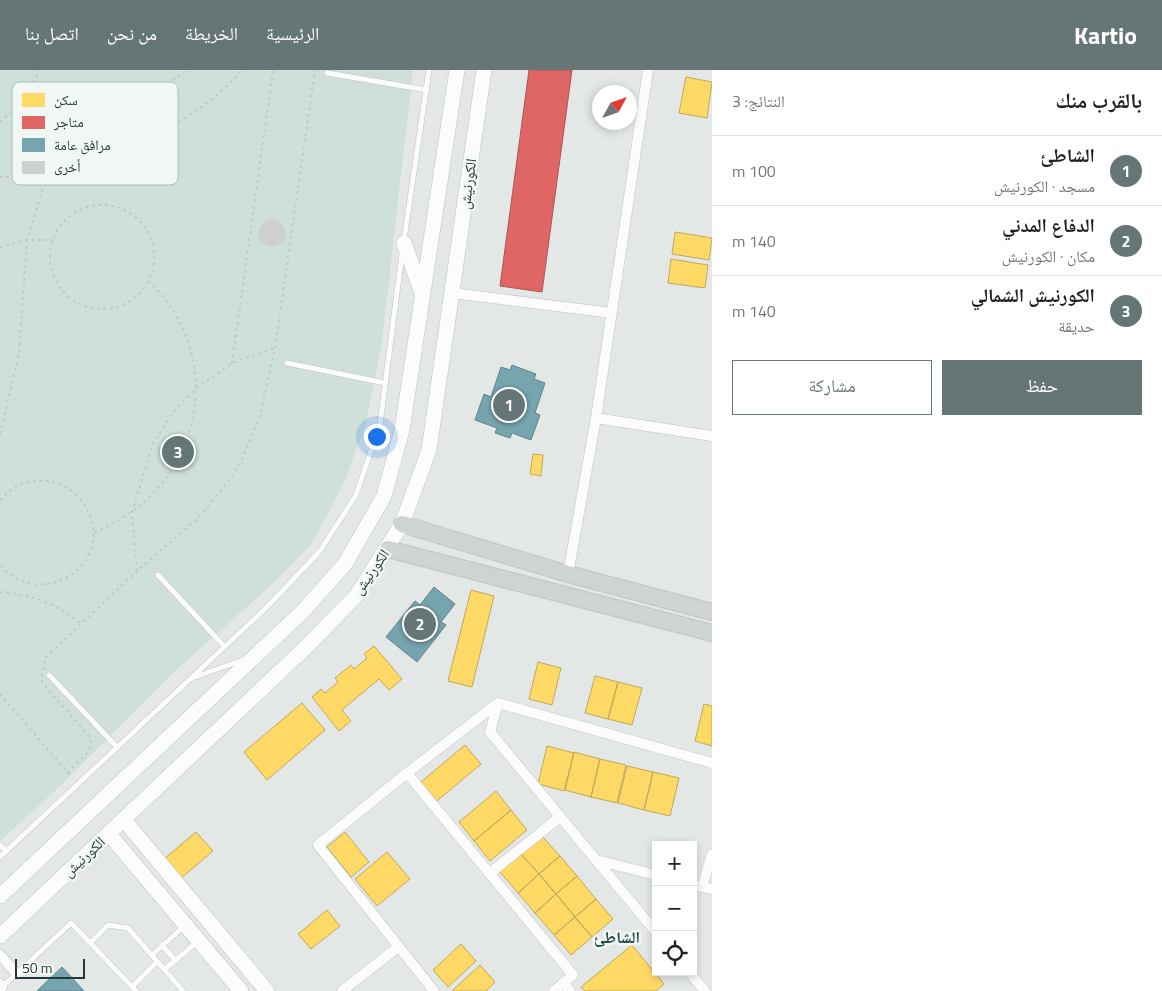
<!DOCTYPE html>
<html lang="ar">
<head>
<meta charset="utf-8">
<style>
	:root { --surface:#fff; --page:#f6f6f6; --text:#202124; --muted:#757577; --line:#e0e0e0; --accent:#667676 }
	body { margin:0; font-family:"Titillium Web","Noto Naskh Arabic",sans-serif; background:var(--page); color:var(--text); direction:rtl }
	.controls { position:absolute; right:15px; bottom:15px; display:grid; overflow:hidden; border-radius:0px; box-shadow:0 2px 8px #0003 }
	.controls button { width:45px; height:45px; display:grid; place-items:center; padding:0; border:0; border-bottom:1px solid var(--line); background:var(--surface); color:var(--text); font:25px sans-serif }
	.compass { position:absolute; left:592px; top:15px; width:45px; height:45px; border-radius:50%; background:var(--surface); box-shadow:0 2px 8px #0003; rotate:50deg }
	.scale { position:absolute; left:15px; bottom:12px; width:70px; box-sizing:border-box; padding-left:5px; border:2px solid #233939; border-top:0; font-size:14px; line-height:18px; white-space:nowrap; color:#233939; -webkit-text-stroke:4px #f1f7f5; paint-order:stroke }
	.you { position:absolute; left:376px; top:366px; width:18px; height:18px; margin:-12px; border:4px solid #fff; border-radius:50%; background:#1a73e8; box-shadow:0 0 0 8px #1a73e833 }
	.badge { display:grid; place-items:center; width:32px; height:32px; border-radius:50%; background:var(--accent); color:#fff; font-size:16px; font-weight:700 }
	.pin { position:absolute; translate:-50% -50%; border:2px solid #fff; box-shadow:0 1px 5px #0006 }
	.list { margin:0; padding:0; list-style:none }
	h2 { display:flex; justify-content:space-between; align-items:center; height:65px; margin:0; padding:0 20px; font-size:21px }
	h2 small { font-size:16px; font-weight:400; color:var(--muted) }
	.list li { display:grid; grid-template-columns:32px 1fr auto; gap:15px; align-items:center; box-sizing:border-box; height:70px; padding:0 20px; border-top:1px solid var(--line) }
	.list b { display:block; font-size:19px; white-space:nowrap }
	.list p { margin:0; font-size:16px; white-space:nowrap; color:var(--muted) }
	.list em { font-size:16px; font-style:normal; color:var(--muted) }
	.actions { display:flex; gap:10px; padding:15px 20px }
	.actions a { flex:1; padding:11px 0; border:1px solid var(--accent); border-radius:0px; text-align:center; font-size:18px; color:var(--accent) }
	.actions .main { background:var(--accent); color:#fff }
	.icon { flex:none; width:28px; height:28px; fill:none; stroke:currentColor; stroke-width:2; stroke-linecap:round; stroke-linejoin:round }
	.map { position:relative; flex:none; width:712px; height:921px; overflow:hidden; direction:ltr }
	header { display:flex; align-items:center; gap:30px; box-sizing:border-box; height:70px; padding:0 25px; background:var(--accent); color:#fff }
	header strong { font-size:24px }
	nav { display:flex; gap:28px; margin-inline-start:auto; font-size:18px }
	main { display:flex }
	aside { flex:1; background:var(--surface) }
	.map>svg:first-child { display:block }
	.green { fill:#cee0d8 }
	.homes { fill:#ffd966; stroke:#bda958 }
	.shops { fill:#e06666; stroke:#a75858 }
	.public { fill:#76a5af; stroke:#5d858c }
	.building { fill:#ccd0d0; stroke:#ccd1d0 }
	.lines { fill:none; stroke-linecap:round; stroke-linejoin:round }
	.service-casing { stroke:#c0c5c4; stroke-width:6 }
	.minor-casing { stroke:#c0c5c4; stroke-width:11 }
	.secondary-casing { stroke:#bdc4c2; stroke-width:16 }
	.primary-casing { stroke:#bcc4c3; stroke-width:18 }
	.path { stroke:#c0c8c8; stroke-width:2; stroke-dasharray:2.5 4; stroke-linecap:butt }
	.service { stroke:#fbfcfb; stroke-width:5 }
	.minor { stroke:#fbfcfb; stroke-width:10 }
	.secondary { stroke:#fbfcfb; stroke-width:15 }
	.primary { stroke:#ced4d3; stroke-width:16 }
	.labels { text-anchor:middle; stroke-width:5; stroke-linejoin:round; paint-order:stroke }
	.street-label { font-size:15px; fill:#233939; stroke:#f1f7f5 }
	.neighbourhood-label { font-size:16px; font-weight:bold; fill:#214949; stroke:#f1f7f5 }
	.key { fill:#f1f7f5; stroke:#b3bebd; stroke-width:1 }
	.key-label { font-size:14px; fill:#233939 }
</style>
</head>
<body>
<header>
<strong>Kartio</strong>
<nav><a>الرئيسية</a><a>الخريطة</a><a>من نحن</a><a>اتصل بنا</a></nav>
</header>
<main>
<aside>
<h2>بالقرب منك<small>النتائج: 3</small></h2>
<ul class="list">
<li><span class="badge">1</span><div><b>الشاطئ</b><p>مسجد · الكورنيش</p></div><em>100 m</em></li>
<li><span class="badge">2</span><div><b>الدفاع المدني</b><p>مكان · الكورنيش</p></div><em>140 m</em></li>
<li><span class="badge">3</span><div><b>الكورنيش الشمالي</b><p>حديقة</p></div><em>140 m</em></li>
</ul>
<div class="actions"><a class="main">حفظ</a><a>مشاركة</a></div>
</aside>
<div class="map">
<svg width="712" height="921" viewBox="0 0 712 921">
	<rect width="100%" height="100%" fill="#e3e8e7"/>
	<path class="green" d="M0,0H413L382,271L366,353L345,410L328,444L310,475L278,509L175,601L59,717L0,771Z"/>
	<path class="homes" d="M686,7L712,12L707,48L679,43Z
		M675,162L712,168L709,190L672,184Z
		M671,189L708,195L705,218L668,213Z
		M508 324a8 8 0 1 1 16 0a8 8 0 1 1-16 0Z
		M533,384L543,385L541,406L530,404Z
		M471,520L494,526L472,617L448,611Z
		M374,576L402,609L389,620L379,609L342,640L351,651L339,661L312,627L321,619L325,623L338,612L335,608L351,595L354,599L367,588L364,584Z
		M538,592L561,598L552,635L529,629Z
		M595,606L618,612L608,649L585,643Z
		M618,612L642,618L632,655L608,649Z
		M302,633L325,660L267,710L244,682Z
		M704,634L712,636V676L695,671Z
		M465,675L481,694L437,731L421,712Z
		M547,676L574,683L564,721L538,714Z
		M574,682L600,689L591,727L565,720Z
		M600,689L626,695L617,733L591,727Z
		M627,696L653,702L644,740L618,733Z
		M653,702L679,708L670,746L644,740Z
		M496,721L511,740L474,771L459,752Z
		M511,740L527,760L490,791L474,771Z
		M196,762L213,781L180,809L164,789Z
		M345,762L369,792L351,807L327,777Z
		M541,765L560,786L539,804L520,783Z
		M387,782L410,809L377,836L355,809Z
		M520,783L539,804L518,823L499,801Z
		M560,786L577,806L556,824L539,804Z
		M539,804L556,824L535,843L518,823Z
		M577,806L596,829L575,847L556,824Z
		M556,824L575,847L554,865L535,843Z
		M596,829L613,849L592,867L575,847Z
		M327,840L340,856L311,879L298,864Z
		M575,847L592,867L571,885L554,865Z
		M461,874L476,891L448,917L433,900Z
		M632,875L664,914L656,921H585L581,917Z
		M480,895L495,912L486,921H452Z"/>
	<path class="shops" d="M529,0H572L542,222L500,216Z"/>
	<path class="public" d="M512,295L536,304L534,309L545,313L535,343L540,345L531,370L512,363L510,368L495,363L497,358L475,350L484,324L491,327L501,297L510,300Z
		M434,517L455,534L441,552L446,555L417,592L386,567L415,531L420,535Z
		M62,897L84,921H37Z"/>
	<path class="building" d="M259 163a13 13 0 1 1 26 0a13 13 0 1 1-26 0Z"/>
	<g class="lines">
		<g class="service-casing">
			<path id="service" d="M327,3L427,20
				M404,170L429,0
				M287,293L385,313
				M158,505L224,576
				M49,605L117,677
				M192,608L243,590
				M0,775L6,781
				M0,787L266,538L320,481L356,425L380,354L402,184
				M90,873L108,855L128,858L183,921
				M162,875L175,890
				M152,885L183,857
				M165,899L197,872
				M132,917L157,892
				M1,918L71,853L136,921"/>
		</g>
		<g class="minor-casing">
			<path id="minor" d="M453,223L612,243
				M596,348L648,0
				M568,504L596,348L712,366
				M407,703L498,633
				M596,790L656,862
				M490,803L560,747
				M656,805L596,790L490,662L498,633L712,693
				M693,815L712,819
				M702,817L712,784
				M0,885L17,904
				M689,902L705,921
				M563,913L570,921
				M0,914L2,917
				M342,921L398,877
				M434,921L318,775L407,703L573,905L554,921"/>
		</g>
		<g class="secondary-casing">
			<path id="secondary" d="M404,173L422,223
				M124,750L267,921
				M109,764L241,921
				M0,826L303,541L345,494L384,426L402,360L457,0
				M0,866L306,577L356,526L402,454L429,380L484,0"/>
		</g>
		<g class="primary-casing">
			<path id="primary" d="M402,454L568,504L712,542
				M388,479L712,563"/>
		</g>
		<path class="path" d="M0,52C17,38 30,20 40,0
			M0,107C78,105 191,61 242,0
			M50 187a52 52 0 1 1 104 0a52 52 0 1 1-104 0Z
			M0,177L27,170H53
			M232,293L273,0
			M0,364L19,284L27,170L42,121L62,90L93,58L114,41L167,14L187,0
			M0,430C12,416 30,408 48,411C62,413 75,421 83,433C122,486 46,546 0,495
			M94,462C200,422 231,291 149,211
			M137,501L132,442L153,374L174,341L196,319L232,293L275,278
			M0,522C32,525 56,533 81,554
			M44,600L45,588L137,501L198,448L228,412L242,390L260,346L275,278L315,0
			M42,604V613L90,667C95,682 77,692 67,702
			M0,624L70,705"/>
		<use href="#service" class="service"/>
		<use href="#minor" class="minor"/>
		<use href="#secondary" class="secondary"/>
		<use href="#primary" class="primary"/>
	</g>
	<g class="labels">
		<g class="street-label">
			<text transform="translate(468 114) rotate(-82)" y="5">الكورنيش</text>
			<text transform="translate(371 502) rotate(-55)" y="5">الكورنيش</text>
			<text transform="translate(84 787) rotate(-43)" y="5">الكورنيش</text>
		</g>
		<g class="neighbourhood-label">
			<text x="617" y="873">الشاطئ</text>
		</g>
	</g>
	<rect x="12" y="12" width="166" height="103" rx="8" class="key"/>
	<rect x="22" y="23" width="23" height="14" fill="#ffd966"/>
	<rect x="22" y="46" width="23" height="13" fill="#e06666"/>
	<rect x="22" y="68" width="23" height="14" fill="#76a5af"/>
	<rect x="22" y="91" width="23" height="13" fill="#ccd0d0"/>
	<g class="key-label">
		<text x="54" y="35">سكن</text>
		<text x="54" y="57">متاجر</text>
		<text x="54" y="80">مرافق عامة</text>
		<text x="54" y="102">أخرى</text>
	</g>
</svg>
<div class="controls">
<button>+</button>
<button>−</button>
<button><svg class="icon" aria-label="locate" viewBox="0 0 24 24"><circle cx="12" cy="12" r="6"/><path d="M12 2v4M12 18v4M2 12h4M18 12h4"/></svg></button>
</div>
<svg class="compass" viewBox="-18 -18 36 36"><path d="M0-13l5 13h-10z" fill="#e53935"/><path d="M0 13l5-13h-10z" fill="#757577"/></svg>
<div class="scale">50 m</div>
<div class="you"></div>
<div class="pin badge" style="left:509px;top:335px">1</div>
<div class="pin badge" style="left:420px;top:554px">2</div>
<div class="pin badge" style="left:178px;top:382px">3</div>
</div>
</main>
</body>
</html>
